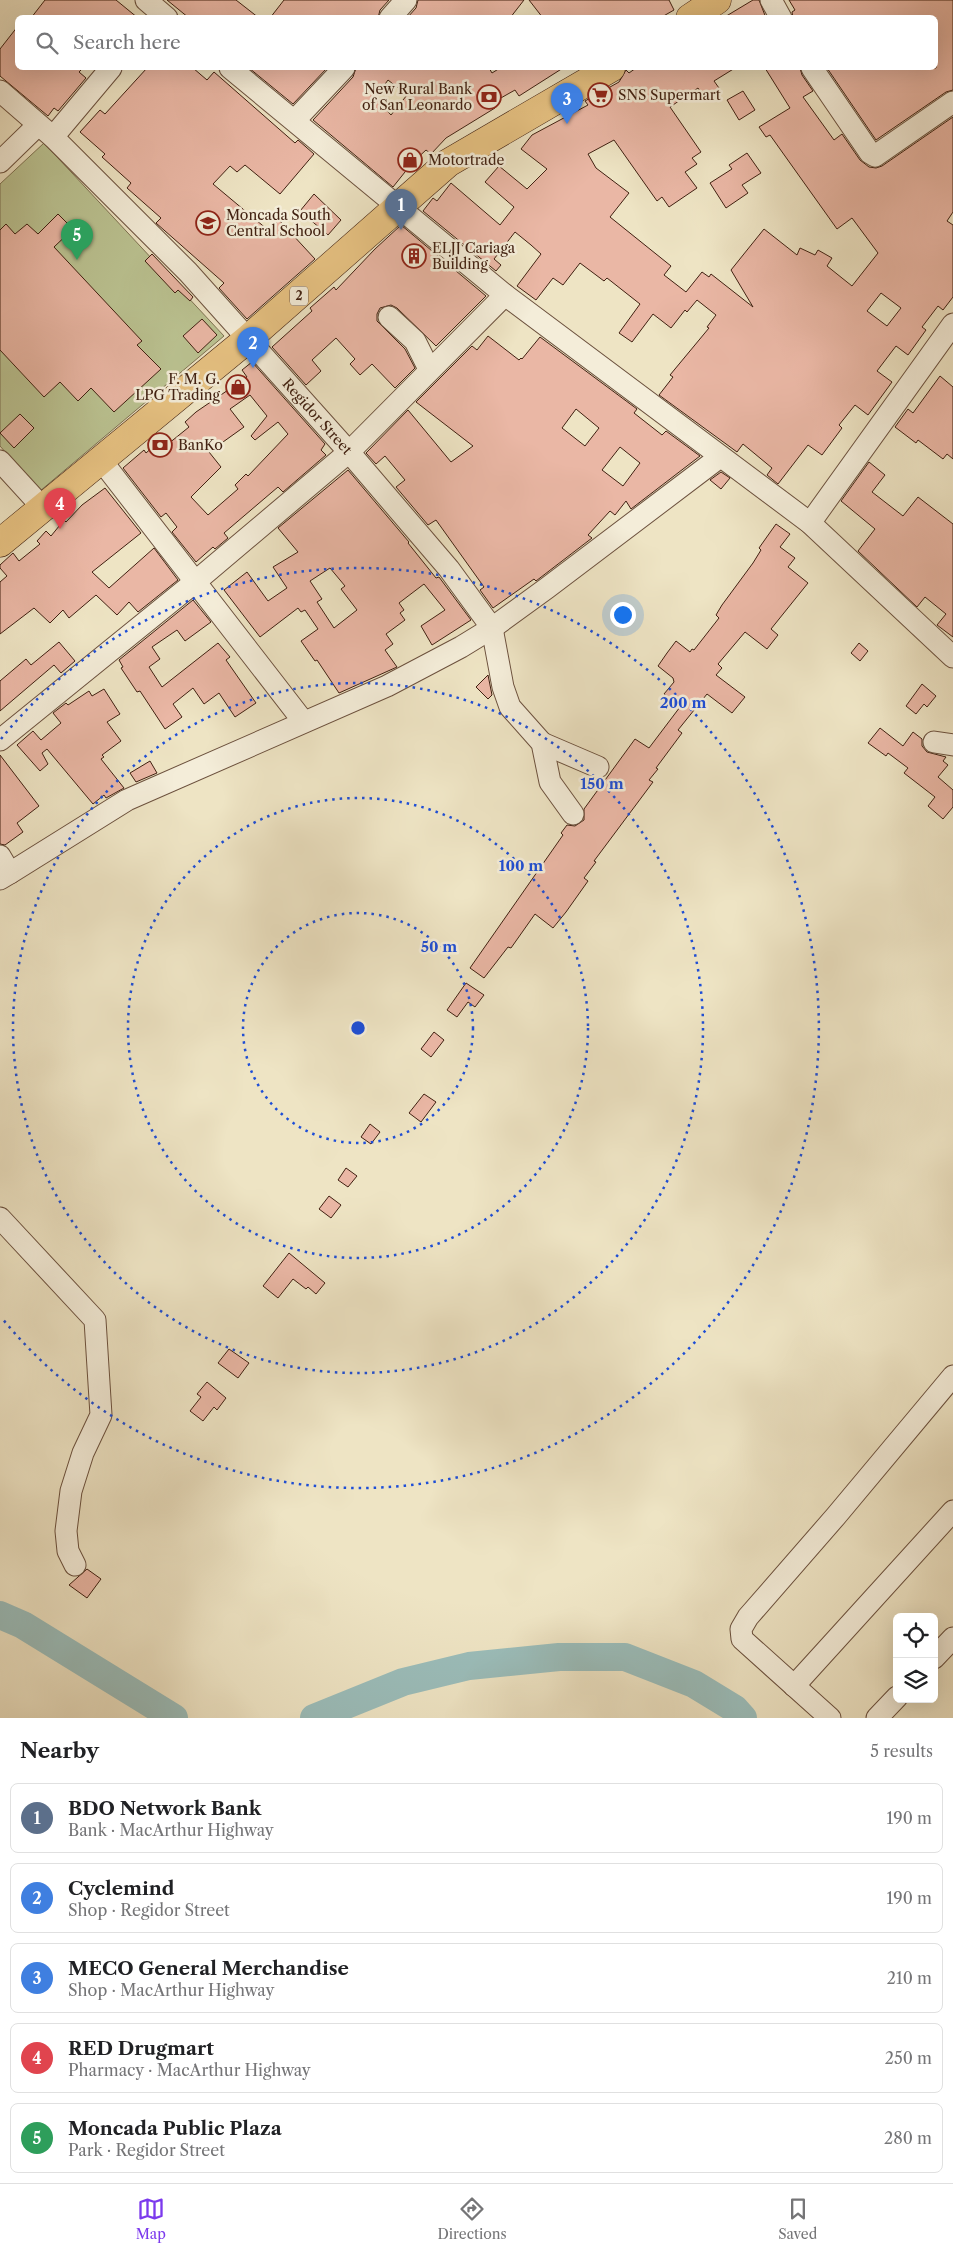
<!DOCTYPE html>
<html lang="en">
<head>
<meta charset="utf-8">
<style>
	:root { --surface:#fff; --page:#f2f2f2; --text:#202124; --muted:#757577; --line:#e0e0e0; --accent:#7c3aed }
	body { margin:0; font-family:"Libre Caslon Text",serif; background:var(--page); color:var(--text) }
	.controls { position:absolute; right:15px; bottom:15px; display:grid; overflow:hidden; border-radius:8px; box-shadow:0 5px 20px #0002 }
	.controls button { width:45px; height:45px; display:grid; place-items:center; padding:0; border:0; border-bottom:1px solid var(--line); background:var(--surface); color:var(--text); font:25px sans-serif }
	.you { position:absolute; left:622px; top:614px; width:18px; height:18px; margin:-12px; border:4px solid #fff; border-radius:50%; background:#1a73e8; box-shadow:0 0 0 8px #1a73e833 }
	.badge { display:grid; place-items:center; width:32px; height:32px; border-radius:50%; background:var(--accent); color:#fff; font-size:16px; font-weight:700 }
	.pin { position:absolute; translate:-50% -41px; filter:drop-shadow(0 1px 2px #0008) }
	.pin::after { content:''; position:absolute; top:26px; width:18px; height:15px; background:inherit; clip-path:polygon(0 0,100% 0,50% 100%) }
	.list { margin:0; padding:0; list-style:none }
	h2 { display:flex; justify-content:space-between; align-items:center; height:65px; margin:0; padding:0 20px; font-size:21px }
	h2 small { font-size:16px; font-weight:400; color:var(--muted) }
	.list li { display:grid; grid-template-columns:32px 1fr auto; gap:15px; align-items:center; box-sizing:border-box; height:70px; margin:0 10px 10px; padding:0 10px; border:1px solid var(--line); border-radius:8px }
	.list b { display:block; font-size:19px; white-space:nowrap }
	.list p { margin:0; font-size:16px; white-space:nowrap; color:var(--muted) }
	.list em { font-size:16px; font-style:normal; color:var(--muted) }
	.icon { flex:none; width:28px; height:28px; fill:none; stroke:currentColor; stroke-width:2; stroke-linecap:round; stroke-linejoin:round }
	.map { position:relative; flex:none; width:953px; height:1718px; overflow:hidden }
	.search { position:absolute; background:var(--surface); box-shadow:0 5px 20px #0002; left:15px; right:15px; top:15px; height:55px; display:flex; align-items:center; gap:12px; box-sizing:border-box; padding:0 18px; border-radius:8px; color:var(--muted); font-size:19px }
	.sheet { height:465px; background:var(--surface) }
	nav { display:flex; justify-content:space-around; align-items:center; box-sizing:border-box; height:70px; border-top:1px solid var(--line); background:var(--surface); font-size:14px; color:var(--muted) }
	nav a { display:grid; justify-items:center; gap:2px }
	nav .on { color:var(--accent) }
	.map>svg:first-child { display:block }
	.green { fill:#bbc392; stroke:#7e7252 }
	.lines { fill:none; stroke-linecap:round; stroke-linejoin:round }
	.river { stroke:#9bbdba; stroke-width:28 }
	.building { fill:#eab7a5; stroke:#402011; fill-rule:evenodd }
	.minor-casing { stroke:#6c513e; stroke-width:23 }
	.highway-casing { stroke:#402011; stroke-width:29 }
	.minor { stroke:#f4edd9; stroke-width:21 }
	.highway { stroke:#e7c282; stroke-width:28 }
	.ring { fill:none; stroke:#1d4ed8; stroke-width:2.5; stroke-dasharray:2.5 5 }
	.labels { text-anchor:middle; stroke-width:5; stroke-linejoin:round; paint-order:stroke }
	.shield { fill:#f4edd9; stroke:#765e4d; stroke-width:1 }
	.shield-label { font-size:12px; font-weight:bold; fill:#402011 }
	.poi-label { font-size:14px; fill:#402011; stroke:#f4edd9; text-anchor:start }
	.street-label { font-size:14px; fill:#402011; stroke:#f4edd9 }
	.centre { fill:#1d4ed8; stroke:#f4edd9; stroke-width:2.5 }
	.ring-label { font-size:15px; text-anchor:middle; font-weight:bold; fill:#1d4ed8; stroke:#f4edd9; stroke-width:5; stroke-linejoin:round; paint-order:stroke }
</style>
</head>
<body>
<div class="map">
<svg width="953" height="1718" viewBox="0 0 953 1718">
	<rect width="100%" height="100%" fill="#eee4c4"/>
	<filter id="stains"><feTurbulence type="fractalNoise" baseFrequency=".004" numOctaves="4"/><feColorMatrix values="0 0 0 0 .2 0 0 0 0 .09 0 0 0 0 .02 0 0 0 .5 -.17"/></filter>
	<radialGradient id="worn" r=".72"><stop offset=".6" stop-color="#630" stop-opacity="0"/><stop offset="1" stop-color="#630" stop-opacity=".3"/></radialGradient>
	<path class="green" d="M44,143L224,336L40,491L0,446V184Z"/>
	<g class="lines">
		<path class="river" d="M0,1615L23,1625L174,1718
			M314,1718L403,1682L469,1666L559,1657H625L694,1684L735,1709L743,1718"/>
	</g>
	<path class="building" d="M45,0H116L138,18H31Z
		M167,0H236L259,18H189Z
		M284,0H389L380,10L378,18H270Z
		M418,0H524L510,18H407L416,8Z
		M529,0H669L674,10L660,18H543Z
		M753,0H759L766,18H723Z
		M789,0H953V90L946,92L876,140L827,68H936V18H793L792,12L795,10Z
		M18,26V68H83L79,72L86,78L58,111L54,108L48,116L0,76V49Z
		M147,68H193L207,80L214,72L295,143L298,140L314,154L280,194L245,165L237,172L230,166L213,184L268,230L279,220L315,259L247,319L219,288L224,283L156,223L161,218L127,188L131,183L102,157L105,154L80,132L100,110L105,114Z
		M249,68H327L293,104Z
		M356,68H489L492,73L500,68H563L519,96L515,90L492,103L495,108L446,138L431,154L426,150L413,162L393,187L313,120L353,77ZM388,80L407,95L391,115L375,98Z
		M636,68H735L714,81L719,88L705,98L698,88L670,107L701,152L692,158L697,164L685,172L697,188L669,207L662,197L657,201L614,140L588,154L596,168L629,193L610,217L671,266L664,275L686,292L702,272L709,277L711,274L753,307L731,270L764,229L797,255L800,248L815,255L818,250L832,258L827,266L852,286L878,253L852,218L837,229L770,135L766,137L759,127L790,108L765,68H800L802,75L813,91L803,97L834,140L842,134L860,160L869,167L876,168L882,166L953,117V212L947,221L953,225V297L943,310L938,306L922,327L926,330L908,355L896,346L877,371L892,382L868,415L855,405L839,425L842,428L822,455L808,445L778,484L767,475L772,468L743,444L737,452L659,395L673,377L670,375L709,328L707,327L716,315L697,300L687,312L685,310L671,328L653,314L632,342L619,333L640,304L607,278L604,281L580,263L563,285L553,278L536,300L517,286L541,254L531,245L515,232L494,259L501,265L496,271L423,211L433,198L437,201L451,183L500,225L514,207L485,182L499,166L527,189L547,169L521,149L532,135L588,105L585,101L619,82L626,70L629,73ZM881,293L901,308L887,326L867,311Z
		M743,91L755,110L739,120L727,100Z
		M747,153L761,173L742,185L748,193L726,208L710,183L732,169L729,165Z
		M314,194L341,220L328,235L300,211Z
		M58,214L73,229L54,247L142,341L137,345L161,369L114,412L91,388L78,401L60,382L44,397L0,350V230L6,224L15,234L27,224L38,234Z
		M401,225L486,296L436,346L397,308L391,305L380,308L377,314V321L405,349L415,368L395,388L372,364L360,375L350,364L355,359L336,338L312,360L321,371L306,385L272,347L312,311L310,308L334,287L336,290L375,249Z
		M152,254L193,297L190,301L178,290L175,293L145,261Z
		M202,319L217,335L198,353L183,336Z
		M488,336L519,360L521,358L522,359L540,337L637,409L634,413L662,435L666,431L700,456L631,509L626,501L615,515L610,511L588,535L592,538L536,581L534,579L493,608L480,590L484,587L436,520L428,525L396,487L405,480L385,456L376,464L366,453L408,410L451,462L473,446L416,402L472,346L477,350ZM576,409L599,428L585,446L562,428ZM620,447L640,463L623,486L602,470Z
		M252,362L325,444L321,450L326,455L283,492L278,487L224,533L228,538L215,549L213,547L196,562L172,532L177,527L166,513L161,517L123,468L144,450L146,453L163,438L168,444L189,427L185,422L196,412L247,377L242,370ZM250,395L267,416L251,436L255,440L278,422L288,434L248,476L246,474L235,485L238,489L208,515L191,497L221,467L209,452L244,427L230,409Z
		M940,376L953,387V459L947,454L943,459L918,440L916,443L895,427L908,409L913,413Z
		M20,414L34,428L14,448L0,433Z
		M869,462L885,475L872,492L903,516L918,497L953,524V637L937,625L946,614L925,597L917,607L858,551L875,529L841,501Z
		M348,470L409,542L408,543L436,578L439,577L471,620L432,645L421,626L445,610L424,584L399,603L404,610L400,613L405,620L386,634L393,644L385,650L397,667L339,693L317,660L315,661L301,641L318,629L305,610L301,612L298,608L260,637L224,590L247,572L268,601L287,588L273,567L298,552L278,528ZM330,568L345,586L341,589L357,610L334,628L317,602L322,599L310,581Z
		M721,472L730,478L721,489L710,480Z
		M105,488L141,533L92,572L109,588L154,548L178,580L138,612L129,602L117,615L96,595L69,618L63,610L50,623L34,608L0,634V582L7,576L0,568V565L13,553L19,561L40,544L37,541L46,531L51,536L64,520L66,522L82,505Z
		M776,524L790,534L780,547L795,558L788,567L808,583L771,629L778,635L767,649L745,632L718,664L722,668L716,675L745,697L732,713L707,694L678,730L682,733L656,768L658,769L649,780L653,782L594,861L596,862L584,878L588,881L566,912L553,928L535,914L511,948L508,947L484,978L470,968L563,835L561,833L567,825L575,826L584,820V809L635,739L649,748L680,707L664,694L674,682L673,678L658,666L667,653L676,641L690,652L692,649L694,650L719,618L716,615L722,605L753,563L761,550L759,548Z
		M193,600L211,622L185,641L177,630L152,647L160,659L149,667L162,687L218,643L230,657L226,660L256,703L235,717L219,693L204,704L193,688L173,704L182,717L165,729L140,691L137,692L121,668L123,667L119,660Z
		M59,642L75,661L61,673L54,665L0,711V681L26,659L31,665Z
		M859,643L868,651L860,661L851,653Z
		M488,675L492,695L488,699L476,687Z
		M922,684L936,696L927,707L924,704L916,714L906,706Z
		M104,689L120,714L107,722L121,741L102,755L104,757L101,759L124,788L106,798L104,795L93,804L47,749L42,753L48,764L40,771L17,745L33,731L41,740L61,723L53,713L66,703L68,705L89,691L92,696Z
		M880,728L903,746L913,732L922,739V746L927,752L946,757L943,761L948,765L938,777L953,790V807L943,819L928,806L935,797L904,773L908,768L888,753L886,756L868,743Z
		M0,755L39,806L17,823L23,832L5,845L0,844Z
		M150,761L157,773L136,782L130,773Z
		M466,983L484,995L475,1007L468,1002L457,1017L447,1010Z
		M434,1032L444,1040L431,1057L421,1049Z
		M424,1094L436,1102L421,1122L409,1113Z
		M370,1124L380,1132L371,1144L361,1137Z
		M346,1168L357,1176L348,1187L338,1180Z
		M329,1196L341,1205L331,1218L319,1209Z
		M289,1253L325,1283L316,1294L308,1287L306,1289L293,1279L278,1298L263,1286Z
		M229,1349L249,1363L238,1378L218,1363Z
		M207,1382L226,1398L217,1410L214,1407L203,1421L190,1411L201,1397L197,1394Z
		M87,1569L101,1579L87,1598L69,1585Z"/>
	<g class="lines">
		<g class="minor-casing">
			<g id="minor">
				<path d="M146,0L167,18"/>
				<path d="M771,0L781,18"/>
				<path d="M390,18L406,0"/>
				<path d="M230,68L505,295L810,523L953,657"/>
				<path d="M812,68L870,153L875,156L953,102"/>
				<path id="s1" d="M0,91L53,137L188,272L349,452L449,569L492,628L503,687L510,707L542,743L550,782L573,814"/>
				<path d="M295,120L344,68"/>
				<path d="M53,137L111,68"/>
				<path d="M0,162L38,125"/>
				<path d="M389,317L415,341L429,369"/>
				<path d="M101,460L303,721"/>
				<path d="M0,461L43,508"/>
				<path d="M810,523L953,324"/>
				<path d="M0,740L195,582L349,452L505,295"/>
				<path d="M934,742L953,745"/>
				<path d="M542,743L598,767"/>
				<path d="M0,856L10,873L0,879"/>
				<path d="M10,873L127,800L387,686L461,647L492,628L547,588L720,457"/>
				<path d="M0,1218L95,1320L101,1415L83,1453L71,1491L66,1531L68,1551L75,1565"/>
				<path d="M934,1658L953,1638"/>
				<path d="M794,1686L953,1511"/>
				<path d="M830,1718L742,1639L741,1629L748,1617L836,1516L953,1376"/>
				<path d="M877,1718L897,1697"/>
			</g>
		</g>
		<g class="highway-casing">
			<path id="highway" d="M690,18L717,0
				M0,543L249,338L448,163L611,68"/>
		</g>
		<use href="#minor" class="minor"/>
		<use href="#highway" class="highway"/>
	</g>
	<g class="ring">
		<circle cx="358" cy="1028" r="115"/>
		<circle cx="358" cy="1028" r="230"/>
		<circle cx="358" cy="1028" r="345"/>
		<path d="M1 739A460 460 0 1 1 1 1317"/>
	</g>
	<defs>
		<g id="supermarket-ring" transform="scale(1.25)"><circle r="9.5" fill="#f4edd9" stroke="#8f2418" stroke-width="1.5"/><path d="M-6-5.5h2.5l.6 2H6L4.5 2H-2.5L-4.4-4H-6ZM-1.5 3.2a1.3 1.3 0 1 0 .1 0ZM3 3.2a1.3 1.3 0 1 0 .1 0Z" fill="#8f2418"/></g>
		<g id="bank-ring" transform="scale(1.25)"><circle r="9.5" fill="#f4edd9" stroke="#8f2418" stroke-width="1.5"/><path d="M-6-4H6V4H-6ZM0-2.3a2.3 2.3 0 1 0 0 4.6a2.3 2.3 0 1 0 0-4.6Z" fill="#8f2418"/></g>
		<g id="shop-ring" transform="scale(1.25)"><circle r="9.5" fill="#f4edd9" stroke="#8f2418" stroke-width="1.5"/><path d="M-5-2.5h2.3a2.7 3.5 0 0 1 5.4 0H5L5.5 6h-11ZM-1.5-2.5h3a1.5 2.3 0 0 0-3 0Z" fill="#8f2418"/></g>
		<g id="school-ring" transform="scale(1.25)"><circle r="9.5" fill="#f4edd9" stroke="#8f2418" stroke-width="1.5"/><path d="M0-5L7-2L0 1L-7-2ZM-4 1L0 2.5L4 1V4Q0 6-4 4Z" fill="#8f2418"/></g>
		<g id="building-ring" transform="scale(1.25)"><circle r="9.5" fill="#f4edd9" stroke="#8f2418" stroke-width="1.5"/><path d="M-4-6H4V6H1V3H-1V6H-4ZM-2.5-4.3h1.7v1.8h-1.7ZM.8-4.3h1.7v1.8H.8ZM-2.5-1h1.7V.8h-1.7ZM.8-1h1.7V.8H.8Z" fill="#8f2418"/></g>
	</defs>
	<g fill-rule="evenodd">
		<use href="#supermarket-ring" x="600" y="95"/>
		<use href="#bank-ring" x="489" y="97"/>
		<use href="#shop-ring" x="410" y="160"/>
		<use href="#school-ring" x="208" y="223"/>
		<use href="#building-ring" x="414" y="256"/>
		<use href="#shop-ring" x="238" y="387"/>
		<use href="#bank-ring" x="160" y="445"/>
	</g>
	<g class="labels">
		<rect class="shield" x="290" y="286.5" width="18" height="19" rx="4"/>
		<g class="shield-label">
			<text x="299" y="300">2</text>
		</g>
		<g class="poi-label">
			<text x="472" y="94" text-anchor="end">New Rural Bank<tspan x="472" dy="16">of San Leonardo</tspan></text>
			<text x="618" y="100">SNS Supermart</text>
			<text x="428" y="165">Motortrade</text>
			<text x="226" y="220">Moncada South<tspan x="226" dy="16">Central School</tspan></text>
			<text x="432" y="253">ELJJ Cariaga<tspan x="432" dy="16">Building</tspan></text>
			<text x="220" y="384" text-anchor="end">F. M. G.<tspan x="220" dy="16">LPG Trading</tspan></text>
			<text x="178" y="450">BanKo</text>
		</g>
		<g class="street-label">
			<text dy="5" stroke="none"><textPath href="#s1" startOffset="455">Regidor Street</textPath></text>
		</g>
	</g>
	<circle cx="358" cy="1028" r="8" class="centre"/>
	<g class="ring-label">
		<text x="683" y="708">200 m</text>
		<text x="602" y="789">150 m</text>
		<text x="521" y="871">100 m</text>
		<text x="439" y="952">50 m</text>
	</g>
	<rect width="100%" height="100%" filter="url(#stains)"/>
	<rect width="100%" height="100%" fill="url(#worn)"/>
</svg>
<div class="controls">
<button><svg class="icon" aria-label="locate" viewBox="0 0 24 24"><circle cx="12" cy="12" r="6"/><path d="M12 2v4M12 18v4M2 12h4M18 12h4"/></svg></button>
<button><svg class="icon" aria-label="layers" viewBox="0 0 24 24"><path d="M12 4l9 5-9 5-9-5zM3 14l9 5 9-5"/></svg></button>
</div>
<div class="you"></div>
<div class="pin badge" style="left:401px;top:230px;background:#5c6f8a">1</div>
<div class="pin badge" style="left:253px;top:368px;background:#3f7fe0">2</div>
<div class="pin badge" style="left:567px;top:124px;background:#3f7fe0">3</div>
<div class="pin badge" style="left:60px;top:529px;background:#e0444e">4</div>
<div class="pin badge" style="left:77px;top:260px;background:#2e9e5b">5</div>
<div class="search"><svg class="icon" aria-label="search" viewBox="0 0 24 24"><circle cx="10" cy="10" r="6"/><path d="M15 15l6 6"/></svg>Search here</div>
</div>
<section class="sheet">
<h2>Nearby<small>5 results</small></h2>
<ul class="list">
<li><span class="badge" style="background:#5c6f8a">1</span><div><b>BDO Network Bank</b><p>Bank · MacArthur Highway</p></div><em>190 m</em></li>
<li><span class="badge" style="background:#3f7fe0">2</span><div><b>Cyclemind</b><p>Shop · Regidor Street</p></div><em>190 m</em></li>
<li><span class="badge" style="background:#3f7fe0">3</span><div><b>MECO General Merchandise</b><p>Shop · MacArthur Highway</p></div><em>210 m</em></li>
<li><span class="badge" style="background:#e0444e">4</span><div><b>RED Drugmart</b><p>Pharmacy · MacArthur Highway</p></div><em>250 m</em></li>
<li><span class="badge" style="background:#2e9e5b">5</span><div><b>Moncada Public Plaza</b><p>Park · Regidor Street</p></div><em>280 m</em></li>
</ul>
</section>
<nav>
<a class="on"><svg class="icon" aria-label="map" viewBox="0 0 24 24"><path d="M3 6l6-2 6 2 6-2v14l-6 2-6-2-6 2zM9 4v14M15 6v14"/></svg>Map</a>
<a><svg class="icon" aria-label="directions" viewBox="0 0 24 24"><path d="M12 3l9 9-9 9-9-9zM9 14v-3h6M13 9l2 2-2 2"/></svg>Directions</a>
<a><svg class="icon" aria-label="saved" viewBox="0 0 24 24"><path d="M7 4h10v16l-5-4-5 4z"/></svg>Saved</a>
</nav>
</body>
</html>
